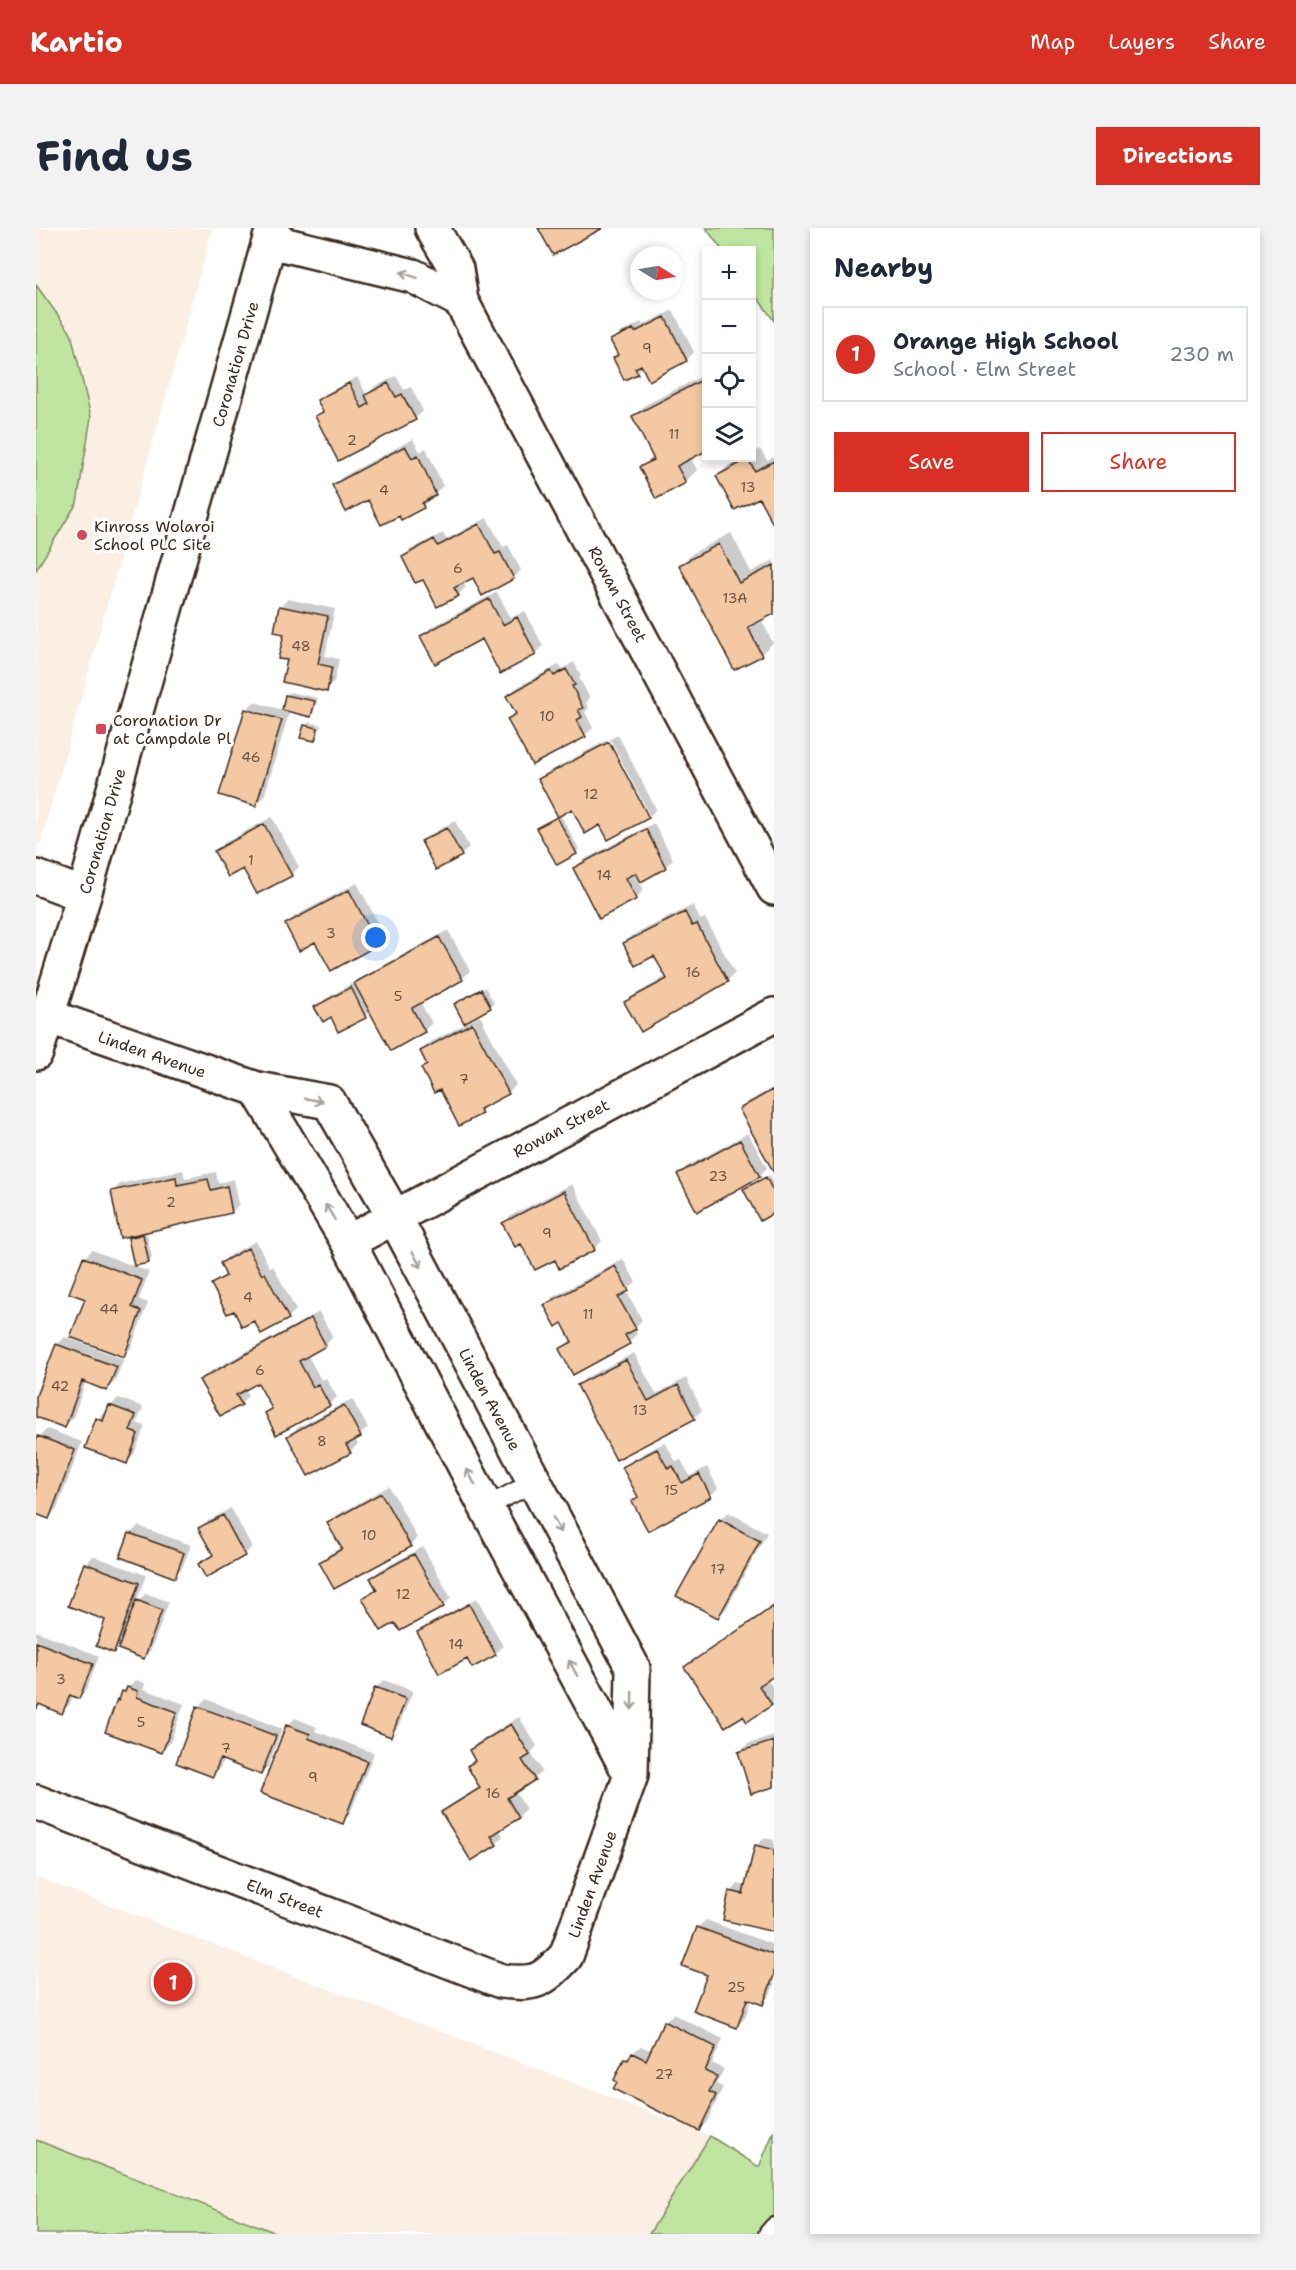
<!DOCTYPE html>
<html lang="en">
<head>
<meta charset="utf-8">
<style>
	:root { --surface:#fff; --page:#f2f2f3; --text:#1f2937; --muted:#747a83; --line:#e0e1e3; --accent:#d93025 }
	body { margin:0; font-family:"Shantell Sans",sans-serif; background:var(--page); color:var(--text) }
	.controls { position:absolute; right:18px; top:18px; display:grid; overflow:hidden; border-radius:0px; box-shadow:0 3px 9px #0003 }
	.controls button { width:54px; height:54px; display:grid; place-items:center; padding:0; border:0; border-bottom:2px solid var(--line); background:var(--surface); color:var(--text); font:30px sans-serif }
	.compass { position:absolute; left:594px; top:18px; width:54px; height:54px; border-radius:50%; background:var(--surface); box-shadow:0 3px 9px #0003; rotate:101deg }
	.you { position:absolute; left:340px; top:710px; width:21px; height:21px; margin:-15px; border:4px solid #fff; border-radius:50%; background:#1a73e8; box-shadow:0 0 0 9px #1a73e833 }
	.badge { display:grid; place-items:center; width:39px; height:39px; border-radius:50%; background:var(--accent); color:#fff; font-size:20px; font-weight:700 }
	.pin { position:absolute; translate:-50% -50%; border:3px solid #fff; box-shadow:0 2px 6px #0006 }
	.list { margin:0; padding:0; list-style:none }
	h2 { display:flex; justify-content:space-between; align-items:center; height:78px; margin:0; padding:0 24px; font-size:26px }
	h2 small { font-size:20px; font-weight:400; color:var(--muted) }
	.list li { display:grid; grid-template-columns:39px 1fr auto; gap:18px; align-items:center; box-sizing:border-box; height:96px; margin:0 12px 12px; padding:0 12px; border:2px solid var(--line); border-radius:0px }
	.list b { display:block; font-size:22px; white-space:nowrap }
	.list p { margin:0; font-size:20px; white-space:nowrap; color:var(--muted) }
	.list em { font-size:20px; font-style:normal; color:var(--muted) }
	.actions { display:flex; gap:12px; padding:18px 24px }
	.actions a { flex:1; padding:14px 0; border:2px solid var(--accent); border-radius:0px; text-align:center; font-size:21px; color:var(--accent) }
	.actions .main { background:var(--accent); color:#fff }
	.icon { flex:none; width:33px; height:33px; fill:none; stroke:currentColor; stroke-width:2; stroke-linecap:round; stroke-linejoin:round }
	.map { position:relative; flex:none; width:738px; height:2006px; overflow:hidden; border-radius:0px }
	header { display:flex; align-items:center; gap:36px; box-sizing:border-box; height:84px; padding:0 30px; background:var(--accent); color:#fff }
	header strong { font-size:28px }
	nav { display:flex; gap:33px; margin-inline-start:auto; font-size:21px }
	.intro { display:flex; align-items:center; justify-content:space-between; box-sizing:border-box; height:144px; padding:0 36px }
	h1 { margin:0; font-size:42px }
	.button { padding:15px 27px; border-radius:0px; background:var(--accent); color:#fff; font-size:21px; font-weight:700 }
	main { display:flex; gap:36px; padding:0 36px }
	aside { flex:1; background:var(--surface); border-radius:0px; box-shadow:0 3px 9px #0003 }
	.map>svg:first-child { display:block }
	.built { fill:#fbeee3 }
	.green { fill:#bfe5a0; stroke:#7d885f; stroke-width:1.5 }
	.shadow { fill:#0003 }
	.building { fill:#f3c8a2; stroke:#3b2a1e; stroke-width:1.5 }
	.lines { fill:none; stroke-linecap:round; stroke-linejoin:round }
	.service-casing { stroke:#3b2a1e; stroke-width:22 }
	.minor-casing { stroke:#3b2a1e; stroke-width:38 }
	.secondary-casing { stroke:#3b2a1e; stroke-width:38 }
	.service { stroke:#fff; stroke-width:18 }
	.minor { stroke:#fff; stroke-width:33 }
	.secondary { stroke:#fff; stroke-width:33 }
	.oneway { stroke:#a79f9a }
	.poi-dot { fill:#d1495b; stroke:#fff; stroke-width:2 }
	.labels { text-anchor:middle; stroke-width:6; stroke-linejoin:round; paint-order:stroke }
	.number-label { font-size:14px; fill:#69523f }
	.street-label { font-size:16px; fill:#3b2a1e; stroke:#fff }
	.poi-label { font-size:16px; fill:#3b2a1e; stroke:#fff; text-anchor:start }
</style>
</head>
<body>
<header>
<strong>Kartio</strong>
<nav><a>Map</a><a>Layers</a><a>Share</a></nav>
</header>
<div class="intro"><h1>Find us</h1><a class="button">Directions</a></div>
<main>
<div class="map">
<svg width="738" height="2006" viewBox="0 0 738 2006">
	<rect width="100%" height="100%" fill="#fff"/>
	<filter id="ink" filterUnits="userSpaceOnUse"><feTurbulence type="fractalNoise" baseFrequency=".0167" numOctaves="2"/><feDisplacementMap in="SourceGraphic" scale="12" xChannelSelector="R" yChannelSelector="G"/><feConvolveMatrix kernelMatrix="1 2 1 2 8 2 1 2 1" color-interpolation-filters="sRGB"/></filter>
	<g filter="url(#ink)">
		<path class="built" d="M0,0H177L4,616L0,614Z
			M0,1649L549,1859L674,1908L613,2006H0Z"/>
		<path class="green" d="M670,0H738V93L716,62V22H686Z
			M0,57L35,105L55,189L41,275L0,342Z
			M738,1903V2006H613L674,1908L723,1939Z
			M0,1912L243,2006H0Z"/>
		<path class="shadow" d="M637,82L658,124L651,132L607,138L601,144L589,150L583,126L576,113L584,105L605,94L607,97Z
			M670,146V222L655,230L661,242L649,254L605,240L618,227L598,188L609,177Z
			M360,148L368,162L375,159L387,183L379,191L281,188L287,182L283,172L291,165L321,149L331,167L338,159Z
			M377,211L384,224L390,220L407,258L394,269L395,271L387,278L364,286L298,257L306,249Z
			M724,221L731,232L738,229V295L723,268L682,249L693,237L708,230H716V225Z
			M451,290L467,319L472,317L485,342L478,350L447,366L438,348L427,354L430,359L422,367L387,350L368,329L375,321L407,305L410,311Z
			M695,305L715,344L738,332V384L725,391L737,415L725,426L699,440L645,337L657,325Z
			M461,364L475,390L489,383L507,418L500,425L465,444L447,409L386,408L394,400Z
			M252,371L299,381L289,428L303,431L298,454L290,462L253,431L244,379Z
			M538,434L545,448L543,450L554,470L550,475L553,480L549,484L557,500L549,507L473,491L480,484L472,468L480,460L524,436L526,441Z
			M254,464L282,470L278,483L275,487L254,482L228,569L220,576L185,566L211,481L218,474L247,482L250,467Z
			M273,494L285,497L282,507L278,511L269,498Z
			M582,507L620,581L614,588L574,511Z
			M571,512L611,589H613L573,610L565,595L537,579L524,586L543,621L540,625L502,600L523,587L504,552L512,544Z
			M236,589L263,639L255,647L180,623L188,615Z
			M419,593L433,619L425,627L387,614L395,606Z
			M618,595L637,631L629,639L603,653L608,662L600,670L539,640L547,632Z
			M321,655L349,708L342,716L295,741L280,712L251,696L259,688Z
			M657,677L664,692L669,690L699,745L691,753L590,774L598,767L631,748L619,726L589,715L597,707Z
			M412,702L434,743L426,751L384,774L396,795L388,803L335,783L329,789L296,787L280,780L288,772L328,748Z
			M449,759L458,775L454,779L419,777Z
			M444,788L480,857L472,865L452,875L445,884L405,860L386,840L392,835L386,823L393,815Z
			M738,859V942L705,881L713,873Z
			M712,905L731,940L723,948L662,982L642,947L650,939Z
			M147,942L149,950L180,944L182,955L198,951L203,976L196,984L110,1002L116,1030L113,1033L94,1010L99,1005L76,964L84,956Z
			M734,947L738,955V984L709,961Z
			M536,956L566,1013L558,1021L519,1030L486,1013L468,995L476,987Z
			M220,1013L234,1040L237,1038L260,1082L252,1090L219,1091L199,1081L177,1056L191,1045L186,1035L194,1027Z
			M56,1022L113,1044L103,1071L112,1075L95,1120L87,1128L51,1070L48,1030Z
			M587,1031L600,1054L590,1062L606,1092L598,1101L601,1106L593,1114L525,1121L536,1111L526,1093L510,1077L517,1069Z
			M283,1084L297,1109L289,1117L271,1126L285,1152L290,1150L301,1169L293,1176L231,1185L237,1179L222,1153L209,1160L212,1168L205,1175L165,1152L173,1144Z
			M29,1109L88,1131L79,1153L71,1161L50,1153L37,1190L29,1198L0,1187V1172L21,1117Z
			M598,1125L620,1166L650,1150L666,1182L658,1190L543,1157L551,1149Z
			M82,1170L107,1179L101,1195L109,1198L98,1226L90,1234L62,1191L70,1183L72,1184L75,1178Z
			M316,1171L332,1200L319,1211L322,1216L314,1224L253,1208L261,1200Z
			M11,1201L46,1214L21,1281L13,1289L0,1284V1217L3,1209Z
			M629,1214L640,1234L645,1232L654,1248L671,1239L682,1260L674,1268L598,1273L603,1268L588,1240L596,1232Z
			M353,1258L381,1310L374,1318L285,1334L293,1326L306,1319L293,1295L301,1287Z
			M195,1280L216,1319L208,1327L164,1336L178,1325L164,1301L172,1293Z
			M692,1284L731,1305L690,1381L682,1388L684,1292Z
			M102,1298L155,1317L146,1340L138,1348L94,1306Z
			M387,1319L415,1370L407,1378L360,1393L328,1370L341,1359L336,1350L344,1342Z
			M57,1328L110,1347L100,1375L110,1365L133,1374L115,1422L107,1429L86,1414L77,1423L71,1391L50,1336Z
			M441,1370L467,1418L459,1426L431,1429L382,1405L390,1397Z
			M738,1377V1446L731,1451L738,1461V1473L707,1486L650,1439L658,1432Z
			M0,1403L63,1428L51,1461L43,1469L37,1467L34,1476L26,1484L5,1476L0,1481Z
			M100,1452L109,1455L108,1461L148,1476L134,1515L126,1523L82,1472L87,1464Z
			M348,1452L377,1463L362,1499L354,1507L340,1460Z
			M170,1471L246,1501L232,1538L225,1545L188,1531L184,1540L177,1547L162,1479Z
			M483,1489L501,1518L495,1525L506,1543L498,1551L479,1563L490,1581L482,1589L463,1601L467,1608L460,1616L406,1584L414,1577L445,1558L432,1538L440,1531L435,1522L442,1514Z
			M259,1490L281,1499L279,1503L338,1525L314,1586L306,1594L251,1498Z
			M738,1508V1557L704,1524L712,1516Z
			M728,1610L738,1612V1703L695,1664L702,1656L711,1658L720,1618Z
			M670,1692L738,1717V1757L734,1767L726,1775L715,1771L709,1790L701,1798L673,1746L662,1699Z
			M637,1786L687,1811L676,1835L688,1841L680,1856L687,1859L671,1894L663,1901L589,1831L605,1818L616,1823L629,1794Z"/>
		<path class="building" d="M502,0H567L517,27Z
			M629,89L651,133L613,153L605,137L599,140L602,146L588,152L577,130L582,127L574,112L597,101L599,104Z
			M670,150V223L641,238L650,255L620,271L603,239L618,232L596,188Z
			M313,155L326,180L333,176L329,167L352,155L360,169L366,166L380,192L302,233L279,188L287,184L281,172Z
			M369,218L376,230L382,227L400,267L386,275L388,280L365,292L363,288L345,297L332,272L310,284L296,257Z
			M712,231L719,243L738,233V298L723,270L698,282L680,248Z
			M443,296L459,326L464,324L478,351L446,368L437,350L418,360L423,368L401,379L387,352L379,355L366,329L398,311L402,318Z
			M683,316L703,355L738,337V386L712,399L726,428L698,442L643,337Z
			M453,371L467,397L481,389L500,427L464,446L446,411L399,436L384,408Z
			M243,378L292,388L282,436L296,439L291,464L246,454L251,432L242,431L248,406L238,404Z
			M530,441L539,457L536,458L547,480L542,482L546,489L541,492L550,509L496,537L471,491L480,486L470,468L515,443L518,448Z
			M249,467L279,473L275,489L246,482Z
			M209,481L246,492L220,578L183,567Z
			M268,497L282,500L279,513L264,510Z
			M573,514L613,590L572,612L564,597L549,606L536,581L522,589L502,551Z
			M521,589L541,626L521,637L500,600Z
			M228,596L256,648L221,666L207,641L192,649L178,623Z
			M411,600L426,628L400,642L385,613Z
			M610,601L630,640L605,654L600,645L590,650L601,671L563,691L537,640Z
			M313,662L342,717L295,743L279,714L263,723L249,696Z
			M649,684L656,698L661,696L692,754L605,804L588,774L631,751L618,728L599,738L587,715Z
			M403,709L427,752L376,780L389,804L355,823L318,755Z
			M315,759L330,790L302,804L295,789L287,794L278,779Z
			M445,761L455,780L428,795L418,776Z
			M436,795L473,866L444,881L446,886L423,898L404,862L398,865L385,840L391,837L384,823Z
			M736,862L738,865V945L703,881Z
			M704,912L724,949L661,984L641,946Z
			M140,949L141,957L172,951L175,962L191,958L196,985L84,1010L75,963Z
			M730,949L738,965V985L724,993L707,961Z
			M528,963L559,1022L523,1041L519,1032L499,1042L485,1016L479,1019L466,995Z
			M107,1006L113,1035L98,1038L92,1010Z
			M212,1020L226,1047L229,1045L253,1091L225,1106L218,1093L206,1099L198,1083L191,1086L175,1056L190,1048L184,1035Z
			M47,1029L106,1052L96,1079L105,1083L88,1129L34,1109L49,1071L33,1065Z
			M579,1038L593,1063L582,1069L600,1101L589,1107L594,1116L537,1147L523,1121L536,1114L526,1095L520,1099L508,1077Z
			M275,1090L290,1118L263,1133L277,1159L282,1156L294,1178L240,1207L229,1185L236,1181L222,1155L200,1167L206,1177L184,1188L163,1152Z
			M20,1116L81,1139L71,1163L46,1153L29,1200L0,1189V1168Z
			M590,1132L612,1173L642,1157L659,1191L580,1232L541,1157Z
			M73,1177L100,1187L94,1203L102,1206L91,1236L49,1220L60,1190L67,1193Z
			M308,1177L325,1209L310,1217L315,1225L272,1248L251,1208Z
			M2,1208L39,1222L13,1291L0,1286V1213Z
			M621,1221L632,1241L637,1238L646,1255L663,1246L675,1269L612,1303L596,1273L602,1269L586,1239Z
			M345,1265L375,1319L298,1361L283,1334L306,1321L291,1295Z
			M187,1287L209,1328L170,1350L162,1336L177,1327L162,1300Z
			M683,1291L724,1313L682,1390L640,1368Z
			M93,1305L148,1325L139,1350L84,1329Z
			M378,1326L408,1379L364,1403L359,1395L345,1403L326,1370L341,1362L334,1350Z
			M48,1335L103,1355L78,1425L60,1418L69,1392L32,1378Z
			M100,1372L126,1382L108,1431L82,1421Z
			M433,1376L460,1427L436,1440L431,1431L403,1446L381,1404Z
			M738,1378V1448L723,1458L736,1477L711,1494L707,1488L689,1499L648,1439Z
			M0,1414L57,1436L43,1471L34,1467L26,1486L3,1476L0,1482Z
			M91,1459L102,1463L101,1469L141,1484L126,1525L69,1504L81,1471L83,1472L86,1463L89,1464Z
			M339,1459L370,1471L355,1509L324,1497Z
			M161,1478L240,1508L225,1547L184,1531L177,1549L140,1535Z
			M475,1496L494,1527L486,1532L499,1552L471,1570L483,1590L455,1608L461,1617L435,1633L405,1584L444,1560L431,1538L439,1533L433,1522Z
			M250,1497L274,1506L272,1510L331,1533L307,1596L224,1565Z
			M738,1513V1559L715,1566L702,1524Z
			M719,1617L738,1622V1704L687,1692L693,1663L707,1666Z
			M661,1699L738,1727V1747L727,1777L711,1771L701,1800L657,1783L671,1747L646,1738Z
			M628,1793L680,1819L669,1843L681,1849L673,1864L680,1867L663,1903L577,1861L581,1854L578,1852L588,1831L592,1832L596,1825L610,1832Z"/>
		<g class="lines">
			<g class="service-casing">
				<path id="service" d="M450,1279L498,1254
					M732,2006L738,1999"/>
			</g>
			<g class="minor-casing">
				<path id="minor" d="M396,0L420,41L425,73L738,660
					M234,13L377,48L425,73
					M0,649L48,667
					M221,861L312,1014L450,1279L593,1544
					M312,1014L738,787
					M0,1574L465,1753C499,1757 506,1754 530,1728L595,1547L597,1440L358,988L293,874L221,861L11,788"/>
			</g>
			<g class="secondary-casing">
				<path id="secondary" d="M0,825L48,667L237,0"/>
			</g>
			<use href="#service" class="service"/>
			<use href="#minor" class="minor"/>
			<use href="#secondary" class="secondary"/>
		</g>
		<defs><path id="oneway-shaft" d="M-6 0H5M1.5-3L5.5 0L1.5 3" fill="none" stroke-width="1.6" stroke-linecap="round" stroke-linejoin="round" transform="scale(1.5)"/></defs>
		<g class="oneway">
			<use href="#oneway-shaft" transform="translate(373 47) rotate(-162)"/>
			<use href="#oneway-shaft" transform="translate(278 872) rotate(10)"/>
			<use href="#oneway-shaft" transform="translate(294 984) rotate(-121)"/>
			<use href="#oneway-shaft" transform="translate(381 1032) rotate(62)"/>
			<use href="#oneway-shaft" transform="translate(435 1249) rotate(-118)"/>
			<use href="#oneway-shaft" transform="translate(521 1297) rotate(62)"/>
			<use href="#oneway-shaft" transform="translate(537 1440) rotate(-118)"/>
			<use href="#oneway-shaft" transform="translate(596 1473) rotate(91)"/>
		</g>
	</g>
	<g class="poi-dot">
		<circle cx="46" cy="307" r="6"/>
		<rect x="59" y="495" width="12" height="12" rx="3"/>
	</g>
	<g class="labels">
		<g class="number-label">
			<text x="611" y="125">9</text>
			<text x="638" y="211">11</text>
			<text x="316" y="217">2</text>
			<text x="712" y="264">13</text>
			<text x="348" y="267">4</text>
			<text x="422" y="345">6</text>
			<text x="699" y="375">13A</text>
			<text x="265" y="423">48</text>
			<text x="511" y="493">10</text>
			<text x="215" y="534">46</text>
			<text x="555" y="571">12</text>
			<text x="215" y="637">1</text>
			<text x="568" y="652">14</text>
			<text x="295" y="710">3</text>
			<text x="657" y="749">16</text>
			<text x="362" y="773">5</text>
			<text x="428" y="856">7</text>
			<text x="682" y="953">23</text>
			<text x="135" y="979">2</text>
			<text x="511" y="1010">9</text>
			<text x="212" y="1074">4</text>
			<text x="73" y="1086">44</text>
			<text x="552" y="1091">11</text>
			<text x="224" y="1147">6</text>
			<text x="24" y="1163">42</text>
			<text x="604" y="1187">13</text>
			<text x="286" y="1218">8</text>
			<text x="635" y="1267">15</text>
			<text x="333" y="1312">10</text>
			<text x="682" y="1346">17</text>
			<text x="367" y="1371">12</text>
			<text x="420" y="1421">14</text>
			<text x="25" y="1456">3</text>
			<text x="105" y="1499">5</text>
			<text x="190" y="1525">7</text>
			<text x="277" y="1554">9</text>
			<text x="457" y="1570">16</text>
			<text x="700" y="1764">25</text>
			<text x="628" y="1851">27</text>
		</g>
		<g class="street-label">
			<text transform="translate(199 136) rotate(-74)" y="6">Coronation Drive</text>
			<text transform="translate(582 366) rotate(62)" y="6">Rowan Street</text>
			<text transform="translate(66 603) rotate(-74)" y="6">Coronation Drive</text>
			<text transform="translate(116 826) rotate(19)" y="6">Linden Avenue</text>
			<text transform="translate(525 900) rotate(-28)" y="6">Rowan Street</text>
			<text transform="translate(454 1171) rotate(62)" y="6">Linden Avenue</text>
			<text transform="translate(556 1656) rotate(-70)" y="6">Linden Avenue</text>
			<text transform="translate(249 1670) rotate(21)" y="6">Elm Street</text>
		</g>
		<g class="poi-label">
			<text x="58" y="304">Kinross Wolaroi<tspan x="58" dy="18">School PLC Site</tspan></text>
			<text x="77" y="498">Coronation Dr<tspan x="77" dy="18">at Campdale Pl</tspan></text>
		</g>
	</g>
</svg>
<div class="controls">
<button>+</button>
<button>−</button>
<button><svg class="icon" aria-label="locate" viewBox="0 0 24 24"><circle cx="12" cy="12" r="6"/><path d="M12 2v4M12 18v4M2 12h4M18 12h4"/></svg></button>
<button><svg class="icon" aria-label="layers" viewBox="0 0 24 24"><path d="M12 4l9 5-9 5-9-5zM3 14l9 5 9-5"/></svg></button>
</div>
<svg class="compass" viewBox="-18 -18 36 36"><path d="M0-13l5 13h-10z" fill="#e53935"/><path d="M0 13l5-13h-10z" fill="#747a83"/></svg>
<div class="you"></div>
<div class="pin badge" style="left:137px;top:1754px">1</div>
</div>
<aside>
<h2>Nearby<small></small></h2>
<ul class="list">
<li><span class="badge">1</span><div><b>Orange High School</b><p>School · Elm Street</p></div><em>230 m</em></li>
</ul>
<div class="actions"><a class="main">Save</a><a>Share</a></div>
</aside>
</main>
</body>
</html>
